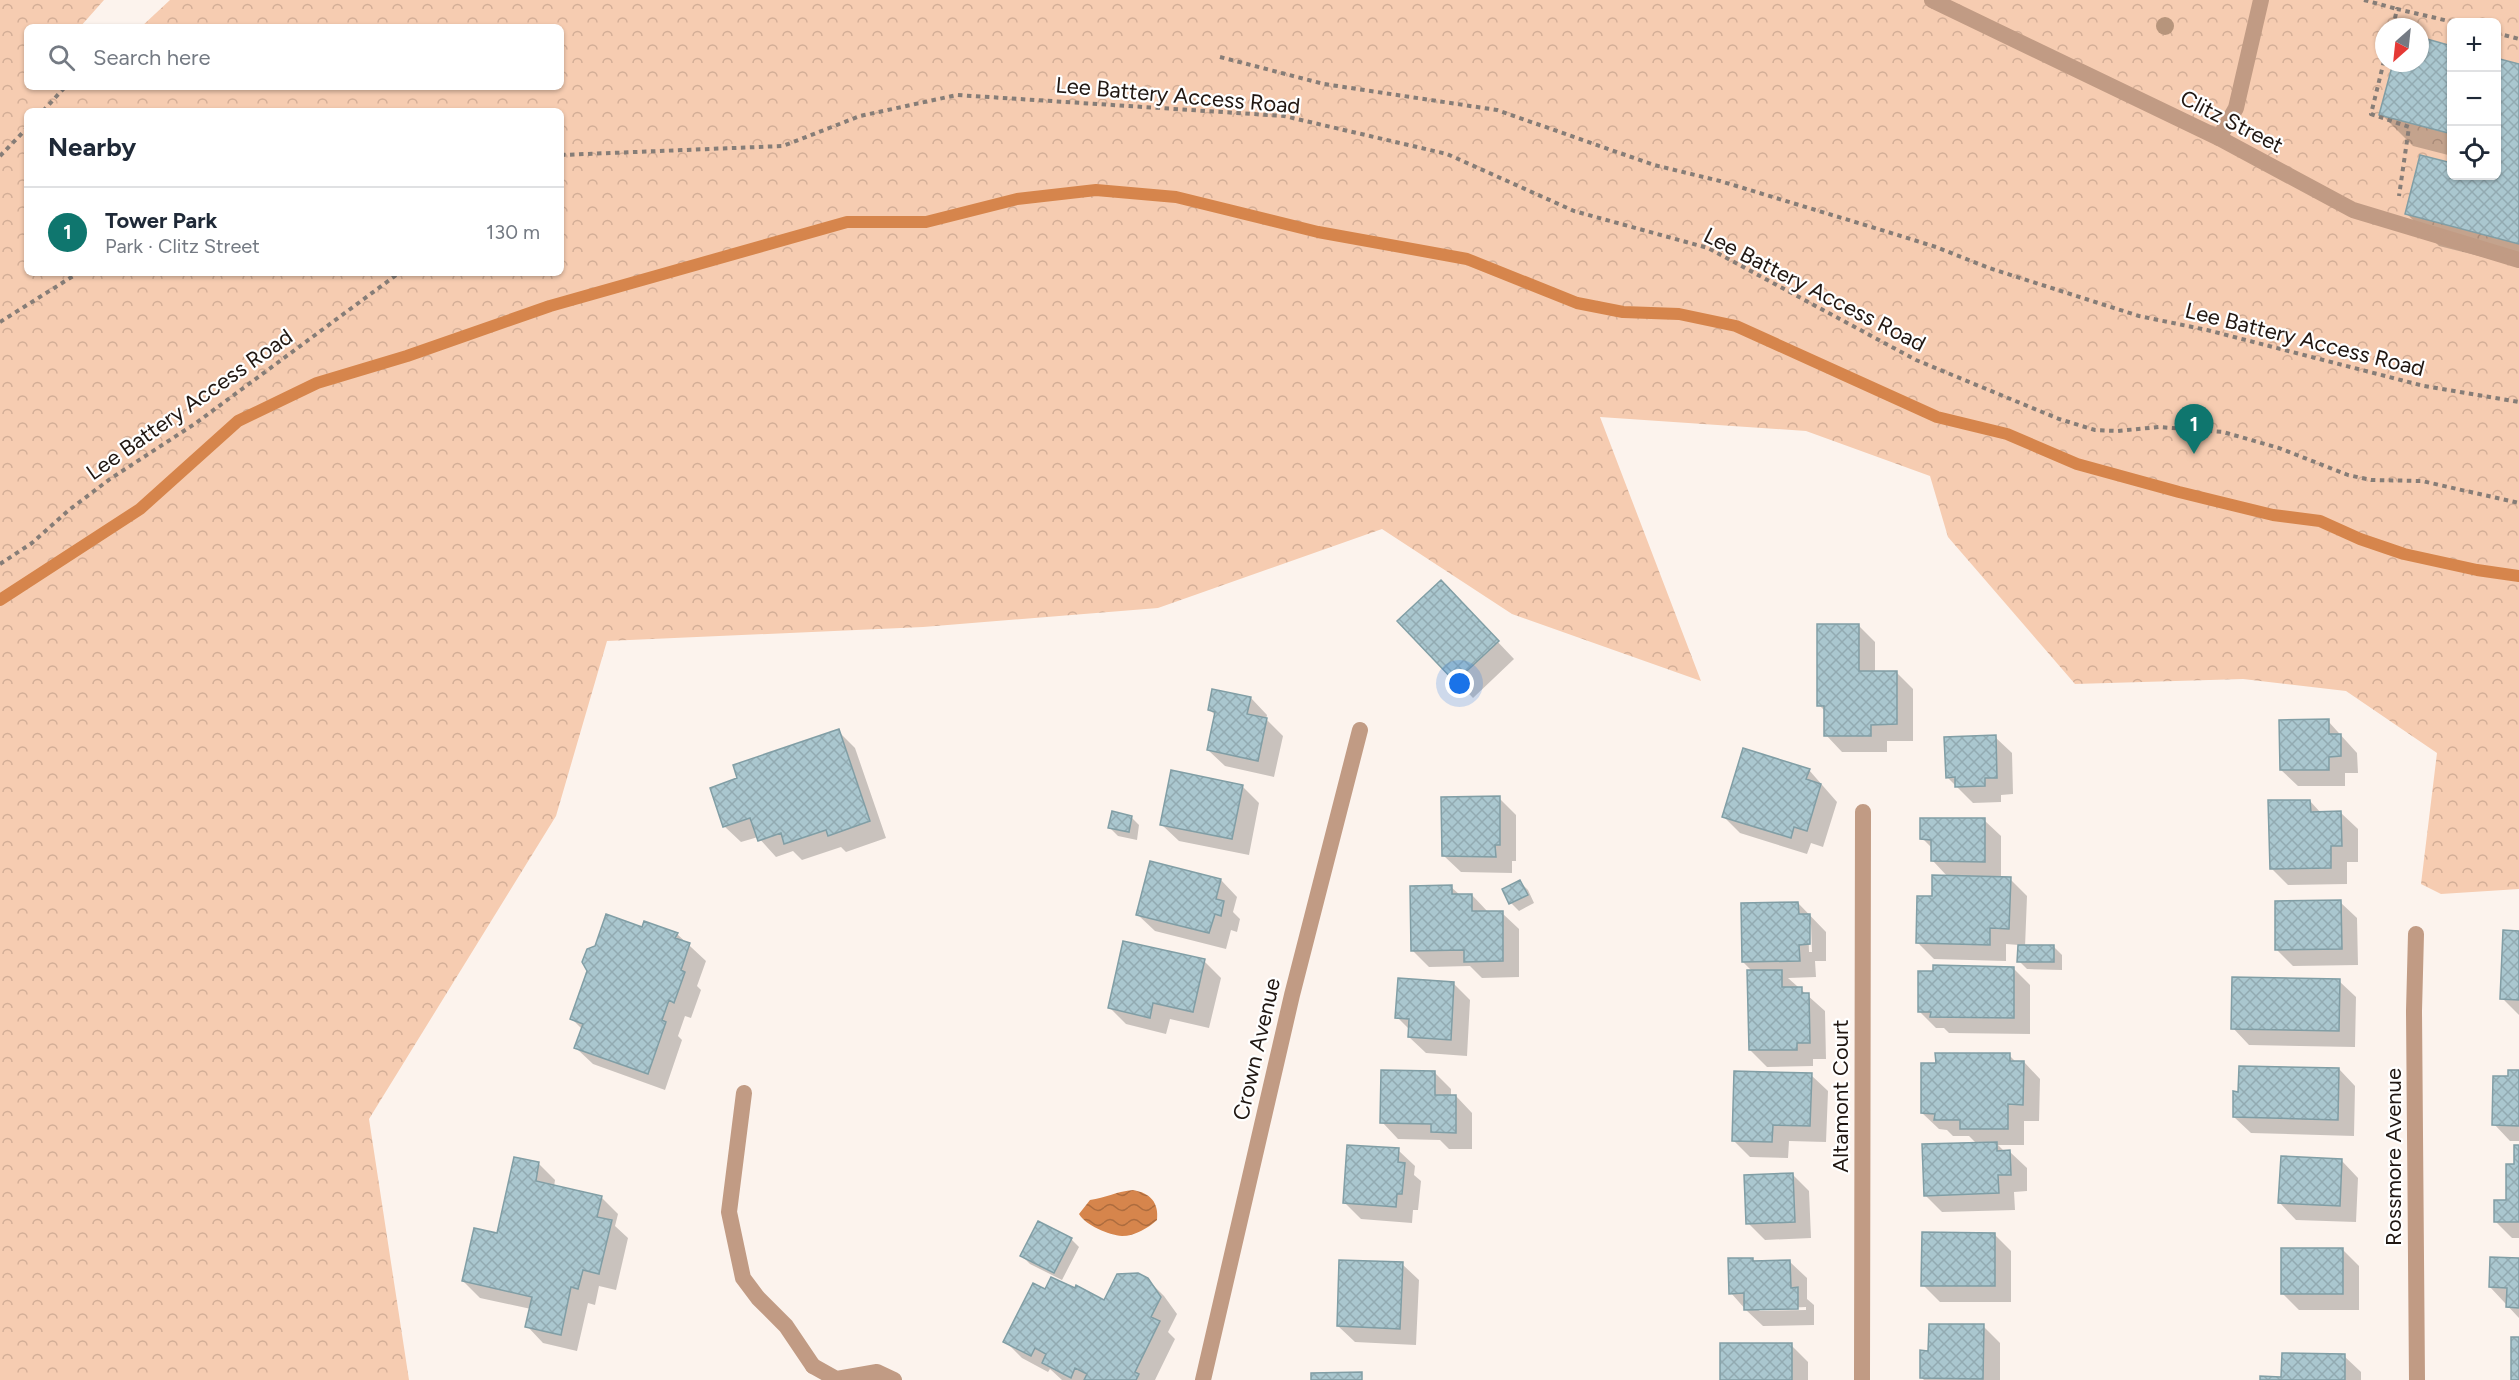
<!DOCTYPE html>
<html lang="en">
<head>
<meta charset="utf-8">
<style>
	:root { --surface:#fff; --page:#f2f2f3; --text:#1f2937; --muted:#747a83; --line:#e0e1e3; --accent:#0f766e }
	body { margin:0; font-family:Figtree,sans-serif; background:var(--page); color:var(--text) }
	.controls { position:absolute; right:18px; top:18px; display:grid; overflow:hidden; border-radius:9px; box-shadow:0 2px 4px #0004 }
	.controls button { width:54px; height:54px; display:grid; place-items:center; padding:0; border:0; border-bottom:2px solid var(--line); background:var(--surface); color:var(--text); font:30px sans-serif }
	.compass { position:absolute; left:2375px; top:18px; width:54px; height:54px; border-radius:50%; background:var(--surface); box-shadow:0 2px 4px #0004; rotate:207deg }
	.you { position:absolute; left:1460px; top:684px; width:21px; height:21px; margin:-15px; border:4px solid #fff; border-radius:50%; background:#1a73e8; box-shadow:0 0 0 9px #1a73e833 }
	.badge { display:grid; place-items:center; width:39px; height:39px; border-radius:50%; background:var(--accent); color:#fff; font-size:20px; font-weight:700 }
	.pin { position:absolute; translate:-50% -50px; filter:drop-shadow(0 2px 3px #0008) }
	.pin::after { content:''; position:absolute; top:32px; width:21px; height:18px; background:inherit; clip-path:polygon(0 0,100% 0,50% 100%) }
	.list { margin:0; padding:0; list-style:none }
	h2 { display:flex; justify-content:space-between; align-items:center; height:78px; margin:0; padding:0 24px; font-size:26px }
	h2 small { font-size:20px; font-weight:400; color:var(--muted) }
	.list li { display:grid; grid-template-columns:39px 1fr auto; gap:18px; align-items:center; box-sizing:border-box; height:90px; padding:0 24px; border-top:2px solid var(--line) }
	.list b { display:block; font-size:22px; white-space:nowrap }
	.list p { margin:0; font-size:20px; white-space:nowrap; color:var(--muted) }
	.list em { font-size:20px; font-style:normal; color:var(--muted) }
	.icon { flex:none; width:33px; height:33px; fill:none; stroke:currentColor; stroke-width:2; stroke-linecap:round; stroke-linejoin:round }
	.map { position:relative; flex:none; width:2519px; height:1380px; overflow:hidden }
	.search { position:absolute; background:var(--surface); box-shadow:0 2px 4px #0004; left:24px; top:24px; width:540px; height:66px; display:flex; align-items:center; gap:15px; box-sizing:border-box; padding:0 21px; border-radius:9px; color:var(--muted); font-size:22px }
	.panel { position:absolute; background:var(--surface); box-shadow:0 2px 4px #0004; left:24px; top:108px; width:540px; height:168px; border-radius:9px }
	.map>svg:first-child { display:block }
	.forest { fill:url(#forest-crowns); fill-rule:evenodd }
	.water { fill:url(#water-waves) }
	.shadow { fill:#0003; fill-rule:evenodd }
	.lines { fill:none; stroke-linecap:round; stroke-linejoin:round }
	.stream { stroke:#d6854c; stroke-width:12 }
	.building { fill:url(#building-cross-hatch); stroke:#819ea5; stroke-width:1.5 }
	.path { stroke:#867d77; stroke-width:4; stroke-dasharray:4.5 4.5; stroke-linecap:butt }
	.service { stroke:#c19b84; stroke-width:16 }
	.minor { stroke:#c19b84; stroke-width:16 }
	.tree { fill:#b7957c }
	.labels { text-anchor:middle; stroke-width:4.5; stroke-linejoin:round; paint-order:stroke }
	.street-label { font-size:22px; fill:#201712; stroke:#fff }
</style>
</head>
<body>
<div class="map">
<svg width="2519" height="1380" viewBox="0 0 2519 1380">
	<defs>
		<pattern id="forest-crowns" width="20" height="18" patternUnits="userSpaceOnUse" patternTransform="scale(1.5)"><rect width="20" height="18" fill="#f6ccb1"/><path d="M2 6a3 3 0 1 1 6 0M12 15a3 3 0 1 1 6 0" fill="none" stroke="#d3ae97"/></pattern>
		<pattern id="water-waves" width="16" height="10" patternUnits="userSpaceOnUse" patternTransform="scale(1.5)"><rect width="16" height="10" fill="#d6854c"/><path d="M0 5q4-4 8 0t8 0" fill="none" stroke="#ad6c3e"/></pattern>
		<pattern id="building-cross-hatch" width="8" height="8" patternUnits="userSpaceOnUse" patternTransform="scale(1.5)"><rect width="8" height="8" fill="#aac7cf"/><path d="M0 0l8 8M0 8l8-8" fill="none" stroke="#92aab1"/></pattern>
	</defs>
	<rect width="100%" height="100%" fill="#fcf3ed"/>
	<path class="forest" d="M0,0H104L80,27H27V87H561V27H141L170,0H2519V889L2441,894L2421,884L2437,753L2346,691L2243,679L2075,684L1948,537L1930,476L1806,431L1600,417L1701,681L1512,614L1382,529L1158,608L923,627L607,641L556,816L369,1119L409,1380H0ZM2452,22H2496V176H2452ZM2384,27H2420V63H2384ZM27,111H561V273H27Z"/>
	<path class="water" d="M1133,1190C1150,1193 1159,1202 1157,1220C1148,1228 1135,1236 1122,1236C1109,1235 1085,1225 1079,1214L1090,1200C1105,1198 1118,1191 1133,1190Z"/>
	<path class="shadow" d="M2420,39L2452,47V156L2413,146L2381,114L2394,63H2420Z
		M2519,65V266L2439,246L2407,214L2452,176H2496Z
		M1457,599L1514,659L1473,698L1399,621Z
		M1858,625L1875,642V673L1896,672L1913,689V741H1887V752H1842L1826,735L1825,711L1819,705Z
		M1251,698L1267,715L1266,719L1283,736L1274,777L1225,766L1208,750L1215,715L1209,709Z
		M2328,721L2357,753L2358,773H2345V786H2298L2281,770Z
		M838,731L855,748L886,838L846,852L841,847L802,860L793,851L776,857L758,837L741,842L724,826L739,779Z
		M1995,737L2012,753L2013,794L2001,795V802L1973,803L1947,777Z
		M1809,770L1837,802L1823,847L1811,843L1807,854L1740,833L1724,817Z
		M1242,786L1259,803L1249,855L1179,841L1162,825Z
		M1499,798L1516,815V861H1512V873L1461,872L1444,856Z
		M2310,801L2321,813H2341L2358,829V862H2347V884L2288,885L2271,868Z
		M1131,817L1139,825L1137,840L1118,836L1110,828Z
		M1984,820L2001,836V879H2010L2027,896L2025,947H2054L2062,955V970L2027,969L2019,961V945L2006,944V961L1934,959L1917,942L1933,898L1948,877L1933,861V849L1922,838Z
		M1221,880L1237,897L1233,912L1240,919L1237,932L1231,930L1226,949L1155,931L1138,915Z
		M1520,882L1528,890L1534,903L1519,911L1511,903Z
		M1451,887L1460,895H1472L1488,912L1502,913L1519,929V977L1482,978L1470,966L1429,967L1412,950Z
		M2340,902L2357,918L2358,965L2293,966L2276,949Z
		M1798,903L1826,932V961H1815L1816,977L1788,978L1825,1011L1826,1059H1813V1066L1767,1067L1750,1050L1753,972L1743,962ZM1808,922L1811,925L1812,952H1809Z
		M643,929L677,934L706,961L697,986L701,990L691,1018L685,1016L678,1036L682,1040L665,1090L593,1064L576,1048L582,1029L572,1019Z
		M2519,932V1015L2502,998Z
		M1204,961L1221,978L1209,1028L1170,1019L1166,1034L1126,1024L1110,1008Z
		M2013,968L2030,985V1034L1949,1033L1944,1028H1936L1919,1011Z
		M2339,981L2356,997L2355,1047L2249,1045L2233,1028Z
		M1454,984L1470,1000L1467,1056L1426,1053L1409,1037L1410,1030L1397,1017Z
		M2009,1055L2016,1062H2024L2040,1079L2039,1121H2024V1145H1998L2005,1152H2010L2027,1168V1191L2014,1192L2015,1210L1942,1212L1925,1195L1977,1144L1969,1136H1953L1947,1130L1939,1129L1922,1113Z
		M2339,1069L2355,1086L2354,1136L2251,1133L2234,1117Z
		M2519,1072V1141H2510L2494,1124Z
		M1435,1073L1451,1089V1096H1456L1472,1113V1149H1449L1440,1140L1398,1139L1382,1122Z
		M1811,1075L1828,1091L1826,1142L1789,1141L1788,1158L1750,1157L1733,1140Z
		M2519,1146V1238H2512L2496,1222L2508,1201Z
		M1398,1150L1415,1166L1414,1175L1421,1181L1418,1210H1413L1412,1223L1361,1219L1345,1203Z
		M2342,1161L2358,1178L2356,1222L2296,1220L2280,1203Z
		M539,1164L555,1180L554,1187L601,1197L618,1214L615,1226L628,1238L616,1290L599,1286L595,1305L588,1303L577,1351L543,1343L527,1326L531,1309L480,1298L463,1281L498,1234Z
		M1793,1175L1809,1191L1811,1238L1765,1240L1748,1223Z
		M1994,1234L2011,1251V1302H1940L1923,1285Z
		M1071,1239L1079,1247L1062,1280L1030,1264L1022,1256Z
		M2342,1249L2359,1266V1310H2299L2282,1293Z
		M1752,1259L1756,1263L1790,1262L1807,1278V1299L1814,1305V1325L1763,1326L1746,1310L1731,1293ZM1806,1307V1310L1760,1311L1757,1309Z
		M2519,1260V1318L2490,1287Z
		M1402,1264L1419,1280L1416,1345L1355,1342L1338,1326Z
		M1147,1279L1164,1296L1177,1314L1168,1332L1175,1339L1155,1380H1062L1050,1369L1048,1372L1022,1358L1005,1341L1046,1291L1104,1302Z
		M1983,1326L2000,1343V1380H1924L1922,1378L1930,1352Z
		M1791,1345L1808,1362V1380H1722Z
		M2344,1356L2361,1372V1380H2262L2283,1378Z"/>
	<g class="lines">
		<path class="stream" d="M0,600L140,509L238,421L317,383L407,356L550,306L847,222H926L1017,199L1096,190L1176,197L1318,232L1467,259L1577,303L1623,312L1679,314L1736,326L1937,417L2007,434L2077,464L2179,492L2273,515L2320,521L2360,539L2404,554L2477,570L2519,576"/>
	</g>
	<path class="building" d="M2420,37L2452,46V134L2379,115L2393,63H2420Z
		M2496,58L2519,64V244L2405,214L2420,155L2452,163V176H2496Z
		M1441,580L1499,641L1455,682L1397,621Z
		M1817,624H1859V671H1897V724L1871,725V736H1824V706H1817Z
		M1212,689L1251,697L1247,714L1267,718L1258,761L1207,750L1215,712L1208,710Z
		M2329,719V734H2341V756L2329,757V770H2280L2279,720Z
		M839,729L870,821L828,836L826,830L784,844L781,833L758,841L750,818L723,827L710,788L737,778L733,765Z
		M1996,735L1997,778H1985V786L1955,787V777L1946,778L1944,737Z
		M1743,748L1810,769L1806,779L1821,784L1807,831L1794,827L1791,838L1722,817Z
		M1171,770L1243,785L1232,839L1160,825Z
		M1500,796V845H1495L1496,857L1442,856L1441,797Z
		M2268,800H2310L2311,812L2341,811L2342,846H2331V868L2270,869Z
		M1112,811L1132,816L1129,832L1108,828Z
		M1920,818H1985V862L1931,861V840L1920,839Z
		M1150,861L1221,879L1216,899L1224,901L1221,916L1215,914L1209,933L1136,915Z
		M1932,875L2011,877L2009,929L1990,928V945L1916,943L1917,896H1932Z
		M1520,880L1528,895L1509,904L1502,889Z
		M1452,885V894H1472V911H1503V961L1464,962V950L1411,951L1410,886Z
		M2341,900L2342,949L2275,950V901Z
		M1798,902L1799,914H1810V944L1799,945L1800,961L1742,962L1741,903Z
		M606,914L642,927L644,921L678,933L675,938L690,943L681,970L685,972L674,1003L669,1000L662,1020L666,1022L648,1074L574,1048L583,1024L570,1019L587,971L582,962L587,949L595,946Z
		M2503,930L2519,931V1000L2500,999Z
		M1123,941L1205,959L1193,1012L1153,1003L1150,1018L1108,1008Z
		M2018,945H2054V962H2017Z
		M1933,965L2014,967V1018L1930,1017L1931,1012H1918V971H1933Z
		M1747,970H1782V987H1802V993H1809L1810,1043H1797V1050H1749Z
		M2232,977L2340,979L2339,1031L2231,1029Z
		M1398,978L1454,982L1451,1040L1408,1037L1409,1019L1395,1018Z
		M1935,1053H2010V1061H2024L2023,1105L2008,1104V1129H1960V1120H1934L1935,1114L1921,1113V1063H1936Z
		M2239,1066L2339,1068L2338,1120L2233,1117V1091L2238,1092Z
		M1381,1070L1435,1071V1095H1456V1133L1431,1132V1124L1380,1123Z
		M2508,1070H2519V1126L2492,1125L2493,1076H2508Z
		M1734,1071L1812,1073L1810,1126L1773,1125L1772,1142L1732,1141Z
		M1997,1142V1151L2010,1150L2011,1175H1998L1999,1193L1924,1196L1922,1144Z
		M1347,1145L1399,1148L1398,1162L1405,1163L1402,1194H1397L1396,1207L1343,1203Z
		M2514,1145H2519V1222H2494V1200H2506V1164H2514Z
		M2281,1156L2342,1159L2340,1206L2278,1203Z
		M514,1157L539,1162L536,1181L602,1196L597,1217L612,1220L599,1274L583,1270L578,1289L571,1287L561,1335L525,1327L532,1297L462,1281L474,1228L497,1233Z
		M1793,1173L1795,1222L1746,1224L1744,1175Z
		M1038,1221L1072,1238L1054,1273L1020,1256Z
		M1922,1232L1995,1233V1286H1921Z
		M2281,1248H2343V1294H2281Z
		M2490,1257L2519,1258V1308L2506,1307L2507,1288L2489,1287Z
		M1728,1258H1753V1261L1790,1260L1791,1288L1798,1287V1309L1744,1310V1293L1729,1294Z
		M1339,1260L1403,1262L1400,1329L1337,1326Z
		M1138,1273L1148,1278L1161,1297L1151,1317L1160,1321L1135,1372L1139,1374L1136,1380H1084L1087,1374L1075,1368L1071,1378L1042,1363L1046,1354L1035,1348L1031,1356L1003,1342L1033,1283L1045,1289L1051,1277L1075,1288L1076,1285L1104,1300L1117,1274Z
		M1929,1324H1984L1983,1379L1920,1378V1350L1928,1351Z
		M2511,1337H2519V1380H2511Z
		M1720,1343H1792V1380H1720Z
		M2282,1353L2345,1354V1380H2260V1376L2281,1377Z
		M1362,1372V1380H1311V1373Z"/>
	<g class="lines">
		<path class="path" d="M2364,0L2397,9
			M2393,27L2397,9L2453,22
			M2496,33L2519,39
			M1220,57L1324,84L1497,110L1654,165L1720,181L1888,232L1936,247L1989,268L2139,316L2207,330L2424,386L2519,402
			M2384,61L2371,114L2409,127L2399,196
			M43,111L65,87
			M561,155L783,146L860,116L957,95L1284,116L1447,154L1574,211L1708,248L1916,360L2059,419L2095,430L2117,431L2159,427L2223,432L2279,448L2348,475L2371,480L2422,481L2519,503
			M0,156L27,128
			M0,322L78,273
			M0,564L32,543L69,510L110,479L196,423L399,273"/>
		<path class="service" d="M2219,138L2236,108L2261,0
			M744,1093L729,1212L743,1278L758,1298L786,1326L813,1366"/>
		<path class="minor" d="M1932,0L2219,138L2353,210L2519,260
			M2416,934L2414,1011L2417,1380
			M813,1366L838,1380
			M837,1379L877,1372L894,1380
			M1203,1380L1292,995L1360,730
			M1862,1380L1863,812"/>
	</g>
	<circle class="tree" cx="2165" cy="26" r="9"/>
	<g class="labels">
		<g class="street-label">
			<text transform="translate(1178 95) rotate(5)" y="8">Lee Battery Access Road</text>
			<text transform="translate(2232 121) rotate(27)" y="8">Clitz Street</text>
			<text transform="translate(1815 289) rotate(27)" y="8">Lee Battery Access Road</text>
			<text transform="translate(2305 339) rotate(14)" y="8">Lee Battery Access Road</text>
			<text transform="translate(189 404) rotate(-35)" y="8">Lee Battery Access Road</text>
			<text transform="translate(1256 1049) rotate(-77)" y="8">Crown Avenue</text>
			<text transform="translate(1840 1096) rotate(-90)" y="8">Altamont Court</text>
			<text transform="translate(2393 1157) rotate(-90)" y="8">Rossmore Avenue</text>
		</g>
	</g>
</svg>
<div class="controls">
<button>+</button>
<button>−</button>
<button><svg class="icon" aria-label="locate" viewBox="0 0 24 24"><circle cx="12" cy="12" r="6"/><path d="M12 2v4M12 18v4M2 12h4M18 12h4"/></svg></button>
</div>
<svg class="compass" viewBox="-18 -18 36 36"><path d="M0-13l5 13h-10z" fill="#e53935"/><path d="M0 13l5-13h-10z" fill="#747a83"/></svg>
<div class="you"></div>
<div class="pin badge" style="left:2194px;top:454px">1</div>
<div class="search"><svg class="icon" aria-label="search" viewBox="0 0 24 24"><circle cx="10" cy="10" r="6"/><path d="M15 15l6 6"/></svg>Search here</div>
<section class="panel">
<h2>Nearby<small></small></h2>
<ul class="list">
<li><span class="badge">1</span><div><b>Tower Park</b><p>Park · Clitz Street</p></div><em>130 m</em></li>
</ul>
</section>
</div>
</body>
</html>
